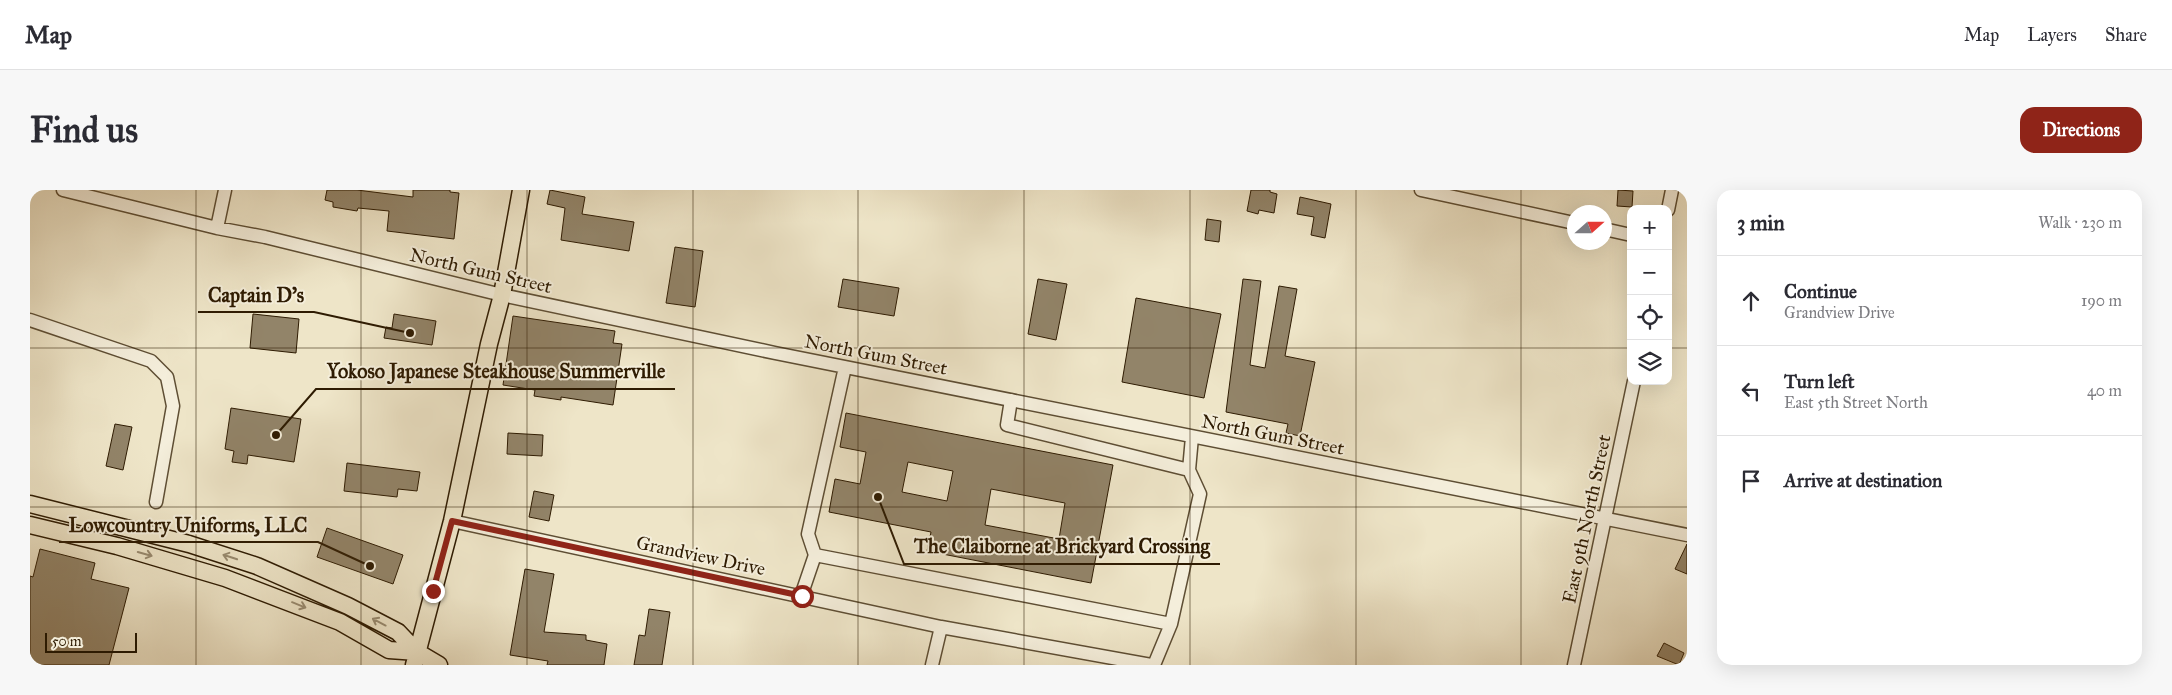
<!DOCTYPE html>
<html lang="en">
<head>
<meta charset="utf-8">
<style>
	:root { --surface:#fff; --page:#f7f7f7; --text:#2b2b33; --muted:#7c7c81; --line:#e1e1e2; --accent:#8f2418 }
	body { margin:0; font-family:"IM FELL Great Primer",serif; background:var(--page); color:var(--text) }
	.controls { position:absolute; right:15px; top:15px; display:grid; overflow:hidden; border-radius:10px; box-shadow:0 5px 20px #0002 }
	.controls button { width:45px; height:45px; display:grid; place-items:center; padding:0; border:0; border-bottom:1px solid var(--line); background:var(--surface); color:var(--text); font:25px sans-serif }
	.compass { position:absolute; left:1537px; top:15px; width:45px; height:45px; border-radius:50%; background:var(--surface); box-shadow:0 5px 20px #0002; rotate:69deg }
	.scale { position:absolute; left:15px; bottom:12px; width:92px; box-sizing:border-box; padding-left:5px; border:2px solid #2e1b02; border-top:0; font-size:14px; line-height:18px; white-space:nowrap; color:#2e1b02; -webkit-text-stroke:4px #f4eedb; paint-order:stroke }
	.stop { position:absolute; width:15px; height:15px; margin:-11px; border:4px solid #8f2418; border-radius:50%; background:#fff }
	.stop.end { background:#8f2418; border-color:#fff; box-shadow:0 1px 5px #0008 }
	.list { margin:0; padding:0; list-style:none }
	h2 { display:flex; justify-content:space-between; align-items:center; height:65px; margin:0; padding:0 20px; font-size:21px }
	h2 small { font-size:16px; font-weight:400; color:var(--muted) }
	.list li { display:grid; grid-template-columns:32px 1fr auto; gap:15px; align-items:center; box-sizing:border-box; height:90px; padding:0 20px; border-top:1px solid var(--line) }
	.list b { display:block; font-size:19px; white-space:nowrap }
	.list p { margin:0; font-size:16px; white-space:nowrap; color:var(--muted) }
	.list em { font-size:16px; font-style:normal; color:var(--muted) }
	.icon { flex:none; width:28px; height:28px; fill:none; stroke:currentColor; stroke-width:2; stroke-linecap:round; stroke-linejoin:round }
	.map { position:relative; flex:none; width:1657px; height:475px; overflow:hidden; border-radius:15px }
	header { display:flex; align-items:center; gap:30px; box-sizing:border-box; height:70px; padding:0 25px; background:var(--surface); border-bottom:1px solid var(--line) }
	header strong { font-size:24px }
	nav { display:flex; gap:28px; margin-inline-start:auto; font-size:18px }
	.intro { display:flex; align-items:center; justify-content:space-between; box-sizing:border-box; height:120px; padding:0 30px }
	h1 { margin:0; font-size:35px }
	.button { padding:12px 22px; border-radius:15px; background:var(--accent); color:#fff; font-size:18px; font-weight:700 }
	main { display:flex; gap:30px; padding:0 30px }
	aside { flex:1; background:var(--surface); border-radius:15px; box-shadow:0 5px 20px #0002 }
	.map>svg:first-child { display:block }
	.building { fill:#928469; stroke:#2e1b02; fill-rule:evenodd }
	.lines { fill:none; stroke-linecap:round; stroke-linejoin:round }
	.minor-casing { stroke:#5e4e34; stroke-width:15 }
	.major-casing { stroke:#2e1b02; stroke-width:19 }
	.minor { stroke:#f4eedb; stroke-width:12 }
	.major { stroke:#eee5c8; stroke-width:16 }
	.oneway { stroke:#988a6f }
	.route { stroke:#8f2418; stroke-width:6 }
	.grid { fill:none; stroke:#2e1b02; stroke-width:1; stroke-opacity:0.55 }
	.labels { text-anchor:middle; stroke-width:4; stroke-linejoin:round; paint-order:stroke }
	.street-label { font-size:19px; fill:#2e1b02; stroke:#f4eedb }
	.leader { fill:none; stroke:#2e1b02; stroke-width:2 }
	.callout-dot { fill:#2e1b02; stroke:#f4eedb; stroke-width:2 }
	.callout-label { font-size:20px; text-anchor:middle; font-weight:bold; fill:#2e1b02; stroke:#f4eedb; stroke-width:4; stroke-linejoin:round; paint-order:stroke }
</style>
</head>
<body>
<header>
<strong>Map</strong>
<nav><a>Map</a><a>Layers</a><a>Share</a></nav>
</header>
<div class="intro"><h1>Find us</h1><a class="button">Directions</a></div>
<main>
<div class="map">
<svg width="1657" height="475" viewBox="0 0 1657 475">
	<rect width="100%" height="100%" fill="#eee5c8"/>
	<filter id="stains"><feTurbulence type="fractalNoise" baseFrequency=".004" numOctaves="4"/><feColorMatrix values="0 0 0 0 .2 0 0 0 0 .09 0 0 0 0 .02 0 0 0 .5 -.17"/></filter>
	<radialGradient id="worn" r=".72"><stop offset=".6" stop-color="#630" stop-opacity="0"/><stop offset="1" stop-color="#630" stop-opacity=".3"/></radialGradient>
	<path class="building" d="M297,0H327L383,7V0H420V2L429,3L424,49L357,41L359,21L328,18L327,21L303,17V12L295,10Z
		M520,0L555,7L552,24L604,32L599,61L531,50L535,18L517,14Z
		M1221,0H1240V2L1247,4L1244,23L1229,20L1228,24L1217,21Z
		M1588,0L1603,1L1602,17L1587,16Z
		M1270,7L1301,14L1295,48L1281,45L1284,27L1267,24Z
		M1177,29L1191,31L1189,52L1175,50Z
		M645,57L673,61L665,117L636,113Z
		M813,89L869,98L864,126L808,117Z
		M1008,89L1037,94L1026,150L998,144Z
		M1213,89L1231,91L1220,175L1235,178L1249,96L1267,99L1255,166L1285,172L1270,246L1256,243L1258,234L1196,222Z
		M1106,108L1191,124L1174,208L1092,192Z
		M223,124L269,129L266,163L220,158Z
		M364,124L406,131L402,155L354,148L356,137L362,138Z
		M483,126L585,141L583,153L592,154L583,215L531,207V210L504,206L505,200L473,195Z
		M201,218L271,229L264,272L218,265L217,274L202,272L204,261L195,259Z
		M816,223L1083,275L1061,393L897,361L901,342L799,322L805,289L830,294L836,262L810,257ZM878,272L923,281L917,311L872,302ZM961,299L1035,313L1029,349L955,335Z
		M85,234L102,237L93,280L76,276Z
		M478,243L513,245L512,266L477,264Z
		M317,273L390,282L387,301L368,299L367,307L314,301Z
		M504,301L524,305L519,331L499,327Z
		M297,338L373,365L363,394L287,367Z
		M1657,354V384L1645,379Z
		M10,359L65,373L61,389L99,398L79,475H0V386L3,387Z
		M495,379L524,384L514,442L556,445V450L577,454L574,475H517L518,471L480,465Z
		M619,419L640,422L632,475H604L609,445L615,446Z
		M1634,453L1654,463L1649,475L1627,466Z"/>
	<g class="lines">
		<g class="minor-casing">
			<path id="minor" d="M33,0L187,38L235,47L472,105L745,163L1657,345
				M1391,0L1544,33
				M1638,20L1642,0
				M187,38L195,0
				M1574,39L1601,45
				M0,130L121,171L137,187L143,216L126,312
				M981,210L977,235L1159,280
				M422,331L911,437L902,475
				M785,365L1141,434L1124,475
				M771,406L785,365L778,344L815,177
				M1141,434L1170,304L1159,280L1162,247
				M911,437L1121,475
				M1544,475L1604,191"/>
		</g>
		<g class="major-casing">
			<path id="major" d="M0,314L159,354L227,376L318,416L368,442L387,462L409,475
				M0,335L87,356L195,388L310,432L359,460L387,462
				M384,475L422,331L459,154L472,105L491,0"/>
		</g>
		<use href="#minor" class="minor"/>
		<use href="#major" class="major"/>
	</g>
	<defs><path id="oneway-shaft" d="M-6 0H5M1.5-3L5.5 0L1.5 3" fill="none" stroke-width="1.6" stroke-linecap="round" stroke-linejoin="round" transform="scale(1.25)"/></defs>
	<g class="oneway">
		<use href="#oneway-shaft" transform="translate(115 364) rotate(16)"/>
		<use href="#oneway-shaft" transform="translate(200 367) rotate(-162)"/>
		<use href="#oneway-shaft" transform="translate(269 415) rotate(22)"/>
		<use href="#oneway-shaft" transform="translate(349 432) rotate(-152)"/>
	</g>
	<g class="lines">
		<path class="route" d="M403,401L422,331L772,406"/>
	</g>
	<path class="grid" d="M166,0V475M331,0V475M497,0V475M663,0V475M828,0V475M994,0V475M1160,0V475M1326,0V475M1491,0V475M0,158H1601M1638,158H1657M0,317H1657"/>
	<g class="labels">
		<g class="street-label">
			<text transform="translate(451 80) rotate(13)" y="7">North Gum Street</text>
			<text transform="translate(846 164) rotate(11)" y="7">North Gum Street</text>
			<text transform="translate(1243 244) rotate(11)" y="7">North Gum Street</text>
			<text transform="translate(1556 329) rotate(-78)" y="7">East 9th North Street</text>
			<text transform="translate(671 365) rotate(12)" y="7">Grandview Drive</text>
		</g>
	</g>
	<path class="leader" d="M380 143L284 122H168M246 245L286 199H645M340 376L288 352H29M848 307L874 374H1190"/>
	<g class="callout-dot">
		<circle cx="380" cy="143" r="5"/>
		<circle cx="246" cy="245" r="5"/>
		<circle cx="340" cy="376" r="5"/>
		<circle cx="848" cy="307" r="5"/>
	</g>
	<g class="callout-label">
		<text x="226" y="112">Captain D's</text>
		<text x="466" y="188">Yokoso Japanese Steakhouse Summerville</text>
		<text x="158" y="342">Lowcountry Uniforms, LLC</text>
		<text x="1032" y="363">The Claiborne at Brickyard Crossing</text>
	</g>
	<rect width="100%" height="100%" filter="url(#stains)"/>
	<rect width="100%" height="100%" fill="url(#worn)"/>
</svg>
<div class="controls">
<button>+</button>
<button>−</button>
<button><svg class="icon" aria-label="locate" viewBox="0 0 24 24"><circle cx="12" cy="12" r="6"/><path d="M12 2v4M12 18v4M2 12h4M18 12h4"/></svg></button>
<button><svg class="icon" aria-label="layers" viewBox="0 0 24 24"><path d="M12 4l9 5-9 5-9-5zM3 14l9 5 9-5"/></svg></button>
</div>
<svg class="compass" viewBox="-18 -18 36 36"><path d="M0-13l5 13h-10z" fill="#e53935"/><path d="M0 13l5-13h-10z" fill="#7c7c81"/></svg>
<div class="scale">50 m</div>
<div class="stop" style="left:772px;top:406px"></div>
<div class="stop end" style="left:403px;top:401px"></div>
</div>
<aside>
<h2>3 min<small>Walk · 230 m</small></h2>
<ul class="list">
<li><svg class="icon" aria-label="ahead" viewBox="0 0 24 24"><path d="M12 20V5M6 11l6-6 6 6"/></svg><div><b>Continue</b><p>Grandview Drive</p></div><em>190 m</em></li>
<li><svg class="icon" aria-label="left" viewBox="0 0 24 24"><path d="M17 20v-9H6M10 6l-5 5 5 5"/></svg><div><b>Turn left</b><p>East 5th Street North</p></div><em>40 m</em></li>
<li><svg class="icon" aria-label="arrive" viewBox="0 0 24 24"><path d="M6 21V4h12l-3 4 3 4H6"/></svg><div><b>Arrive at destination</b></div></li>
</ul>
</aside>
</main>
</body>
</html>
